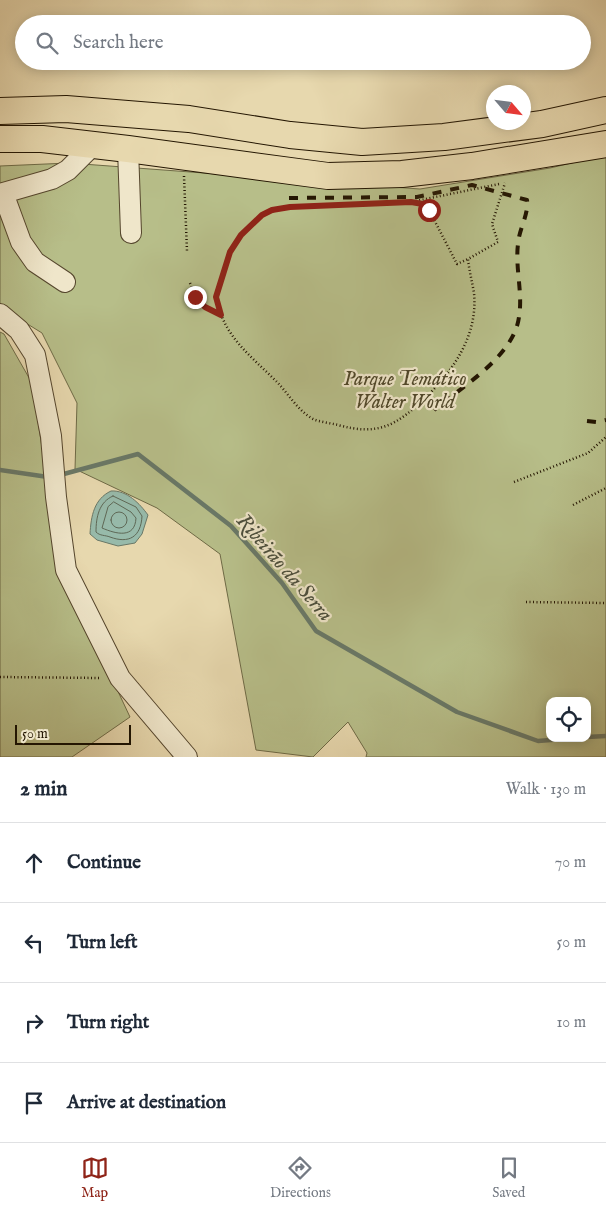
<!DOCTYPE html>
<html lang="en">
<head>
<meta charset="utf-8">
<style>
	:root { --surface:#fff; --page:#f6f6f7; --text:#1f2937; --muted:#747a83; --line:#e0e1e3; --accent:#8f2418 }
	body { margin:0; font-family:"IM FELL English",serif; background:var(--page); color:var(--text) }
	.controls { position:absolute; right:15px; bottom:15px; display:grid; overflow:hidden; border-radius:10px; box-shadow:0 2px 12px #0003 }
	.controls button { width:45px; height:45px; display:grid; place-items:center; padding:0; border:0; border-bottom:1px solid var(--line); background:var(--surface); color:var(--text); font:25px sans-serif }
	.compass { position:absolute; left:486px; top:85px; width:45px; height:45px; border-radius:50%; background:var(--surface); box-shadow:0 2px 12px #0003; rotate:118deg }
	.scale { position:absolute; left:15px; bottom:12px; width:116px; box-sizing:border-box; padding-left:5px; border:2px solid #241602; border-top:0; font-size:14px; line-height:18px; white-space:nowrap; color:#241602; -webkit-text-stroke:4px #efe6ca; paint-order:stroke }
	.stop { position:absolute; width:15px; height:15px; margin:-11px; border:4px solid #8f2418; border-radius:50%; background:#fff }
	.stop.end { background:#8f2418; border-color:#fff; box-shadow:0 1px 5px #0008 }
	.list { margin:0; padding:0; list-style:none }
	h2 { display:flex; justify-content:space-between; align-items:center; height:65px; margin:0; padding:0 20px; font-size:21px }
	h2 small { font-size:16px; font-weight:400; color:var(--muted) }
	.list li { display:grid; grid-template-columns:32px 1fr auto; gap:15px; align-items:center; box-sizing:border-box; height:80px; padding:0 20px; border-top:1px solid var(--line) }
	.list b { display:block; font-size:19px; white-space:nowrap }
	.list em { font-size:16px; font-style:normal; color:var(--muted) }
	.icon { flex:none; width:28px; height:28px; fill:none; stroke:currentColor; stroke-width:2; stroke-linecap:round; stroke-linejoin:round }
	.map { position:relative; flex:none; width:606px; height:757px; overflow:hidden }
	.search { position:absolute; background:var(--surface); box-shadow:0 2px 12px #0003; left:15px; right:15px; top:15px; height:55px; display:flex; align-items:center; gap:12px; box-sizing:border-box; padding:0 18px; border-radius:28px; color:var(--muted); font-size:19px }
	.sheet { height:385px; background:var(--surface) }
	nav { display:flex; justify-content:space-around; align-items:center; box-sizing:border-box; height:70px; border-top:1px solid var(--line); background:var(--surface); font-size:14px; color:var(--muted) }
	nav a { display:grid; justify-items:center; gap:2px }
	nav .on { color:var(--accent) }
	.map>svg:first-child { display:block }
	.green { fill:#b7be89; stroke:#6e6a46; fill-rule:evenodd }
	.water { fill:#97baaa; stroke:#697867 }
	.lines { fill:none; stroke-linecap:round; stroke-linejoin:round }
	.shore { stroke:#5e6856; stroke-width:1 }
	.stream { stroke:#697867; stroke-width:4.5 }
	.minor-casing { stroke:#55462d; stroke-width:22 }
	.major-casing { stroke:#241602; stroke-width:28 }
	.path { stroke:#241602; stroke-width:2.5; stroke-dasharray:1 2.5; stroke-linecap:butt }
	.minor { stroke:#efe6ca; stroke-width:20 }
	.major { stroke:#e7d8ae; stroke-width:26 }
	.rail { stroke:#241602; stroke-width:4; stroke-dasharray:9 9; stroke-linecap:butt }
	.route { stroke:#8f2418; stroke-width:6 }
	.labels { text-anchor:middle; stroke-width:4.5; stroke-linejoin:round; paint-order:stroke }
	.park-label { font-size:20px; font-style:italic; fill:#50482a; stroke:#efe6ca }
	.water-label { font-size:21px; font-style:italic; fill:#4c4f3d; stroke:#efe6ca }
</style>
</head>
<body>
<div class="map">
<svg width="606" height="757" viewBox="0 0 606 757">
	<rect width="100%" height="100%" fill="#e7d8ae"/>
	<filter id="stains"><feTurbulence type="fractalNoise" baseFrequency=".004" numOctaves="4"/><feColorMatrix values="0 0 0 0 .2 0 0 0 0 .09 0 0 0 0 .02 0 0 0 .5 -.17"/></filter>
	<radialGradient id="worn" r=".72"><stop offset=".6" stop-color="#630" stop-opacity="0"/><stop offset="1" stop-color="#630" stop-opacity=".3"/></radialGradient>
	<path class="green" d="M606,155V757H366L367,753L348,722L313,757L256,750L220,554L157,508L75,469L77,403L42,333L0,307V166L69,163L420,189L550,168ZM550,701H587V738H550Z
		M0,332L4,334L32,383L61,570L130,717L72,757H0Z"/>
	<path class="water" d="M111,491C127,490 140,504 148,515L142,534L135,543L118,546L97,540L90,534C91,516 94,499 111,491Z"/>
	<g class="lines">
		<path class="shore" d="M113,496L136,507L142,516C141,537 129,544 110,537C105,535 100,536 96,532C96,517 99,502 113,496Z
			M114,502L131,512L136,518C135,539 116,534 102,528L108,507Z
			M111 520a8 8 0 1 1 16 0a8 8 0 1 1-16 0Z"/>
		<path class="stream" d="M0,470L48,477
			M60,475L138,454L231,526L282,583L316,631L457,712L538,741L576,738
			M587,737L606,736"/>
		<g class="minor-casing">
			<path id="minor" d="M128,149L131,233
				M3,193L21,242L35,262L65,282
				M0,194L52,179L68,170L93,145
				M0,314L19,330L35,355L51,436L56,497L66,570L120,678L187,757"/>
		</g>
		<g class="major-casing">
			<path id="major" d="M0,111L66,109L189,119L290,135L362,142L444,137L542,124L606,110
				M0,139H42L128,149L328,176L402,174L472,166L606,144"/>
		</g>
		<path class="path" d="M184,176L187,251
			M499,184L411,202L290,207C249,214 235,237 223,274C221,282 216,292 217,300C224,337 251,356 276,381C288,393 297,410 313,419C320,422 330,423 338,425C378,436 396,426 425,398C454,370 478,335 474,293C472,281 469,270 468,259L498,242L492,224L505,183
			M415,203L423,204L429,210L457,264L468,259
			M190,283C196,300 204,307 220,314
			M514,482L588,453L606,437
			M573,505L606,488
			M526,602L606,603
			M0,677L101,678"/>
		<use href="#minor" class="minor"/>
		<use href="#major" class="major"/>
		<path class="rail" d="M289,198L417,197L472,185L527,200C529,214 519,229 518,244C515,268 523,293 519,317C514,356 463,386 434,410
			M587,421L596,422L606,420"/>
	</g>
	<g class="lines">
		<path class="route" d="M195,297L205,307L221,315L216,297L230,252L241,235L262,215L272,210L290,207L411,202L423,204L429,210"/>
	</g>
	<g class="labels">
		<g class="park-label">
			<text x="405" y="385">Parque Temático<tspan x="405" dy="23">Walter World</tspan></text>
		</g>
		<g class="water-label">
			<text transform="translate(285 567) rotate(49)" y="7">Ribeirão da Serra</text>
		</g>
	</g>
	<rect width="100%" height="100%" filter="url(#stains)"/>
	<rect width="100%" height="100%" fill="url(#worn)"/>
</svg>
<div class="controls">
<button><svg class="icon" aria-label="locate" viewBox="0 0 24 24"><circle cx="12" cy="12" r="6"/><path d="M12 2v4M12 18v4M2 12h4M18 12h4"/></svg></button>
</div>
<svg class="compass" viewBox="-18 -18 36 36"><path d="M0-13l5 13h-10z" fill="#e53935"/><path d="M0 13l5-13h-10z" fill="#747a83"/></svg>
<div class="scale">50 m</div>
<div class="stop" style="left:429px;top:210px"></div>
<div class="stop end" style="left:195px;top:297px"></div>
<div class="search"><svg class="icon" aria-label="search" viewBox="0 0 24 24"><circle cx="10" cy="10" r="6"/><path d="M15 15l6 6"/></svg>Search here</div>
</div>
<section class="sheet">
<h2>2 min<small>Walk · 130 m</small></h2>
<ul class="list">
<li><svg class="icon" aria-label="ahead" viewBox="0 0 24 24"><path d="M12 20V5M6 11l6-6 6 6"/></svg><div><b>Continue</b></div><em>70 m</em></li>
<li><svg class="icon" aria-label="left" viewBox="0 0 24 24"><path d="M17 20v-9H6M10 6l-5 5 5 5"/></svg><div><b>Turn left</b></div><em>50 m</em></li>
<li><svg class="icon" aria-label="right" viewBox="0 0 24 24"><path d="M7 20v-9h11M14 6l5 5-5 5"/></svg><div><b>Turn right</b></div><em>10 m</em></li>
<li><svg class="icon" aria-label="arrive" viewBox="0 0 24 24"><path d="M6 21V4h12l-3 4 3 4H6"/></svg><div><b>Arrive at destination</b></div></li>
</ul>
</section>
<nav>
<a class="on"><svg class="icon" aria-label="map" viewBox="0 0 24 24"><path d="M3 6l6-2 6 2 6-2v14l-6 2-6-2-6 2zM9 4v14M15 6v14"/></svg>Map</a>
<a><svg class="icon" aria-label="directions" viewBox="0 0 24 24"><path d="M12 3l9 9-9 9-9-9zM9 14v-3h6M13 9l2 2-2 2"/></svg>Directions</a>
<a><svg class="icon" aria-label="saved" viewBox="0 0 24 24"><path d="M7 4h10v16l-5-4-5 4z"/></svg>Saved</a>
</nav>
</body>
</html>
